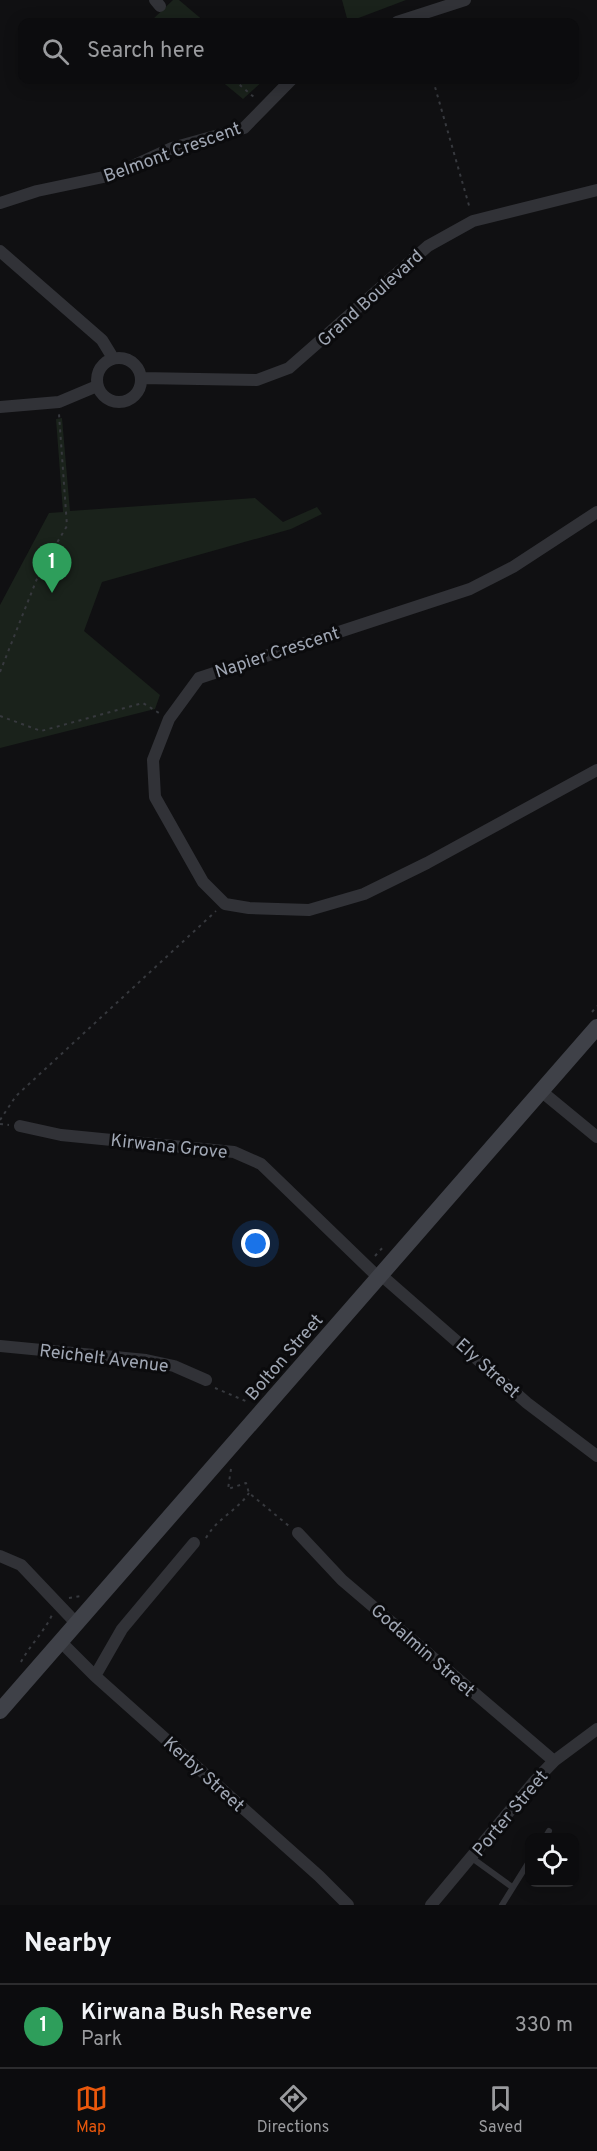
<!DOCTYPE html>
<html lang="en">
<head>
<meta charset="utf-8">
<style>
	:root { --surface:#0c0c0e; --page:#1a1a1c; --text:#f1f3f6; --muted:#9a9b9e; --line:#2c2c2e; --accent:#ea580c }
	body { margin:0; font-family:Overpass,sans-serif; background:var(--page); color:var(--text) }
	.controls { position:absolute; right:18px; bottom:18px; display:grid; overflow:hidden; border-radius:12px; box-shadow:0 3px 15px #0003 }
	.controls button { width:54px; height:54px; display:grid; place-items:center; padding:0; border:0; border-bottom:2px solid var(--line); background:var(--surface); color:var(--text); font:30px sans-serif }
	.you { position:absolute; left:256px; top:1244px; width:21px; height:21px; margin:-15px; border:4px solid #fff; border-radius:50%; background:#1a73e8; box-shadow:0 0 0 9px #1a73e833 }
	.badge { display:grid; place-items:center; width:39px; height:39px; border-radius:50%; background:var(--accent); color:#fff; font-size:20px; font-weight:700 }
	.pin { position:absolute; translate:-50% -50px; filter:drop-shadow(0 2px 3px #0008) }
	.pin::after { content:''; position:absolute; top:32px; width:21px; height:18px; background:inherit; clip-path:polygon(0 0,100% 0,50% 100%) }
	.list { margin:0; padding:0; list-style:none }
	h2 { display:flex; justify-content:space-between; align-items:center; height:78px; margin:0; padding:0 24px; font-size:26px }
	h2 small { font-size:20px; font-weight:400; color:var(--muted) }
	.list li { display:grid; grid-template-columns:39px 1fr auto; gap:18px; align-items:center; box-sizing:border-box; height:84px; padding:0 24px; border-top:2px solid var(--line) }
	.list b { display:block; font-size:22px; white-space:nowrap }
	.list p { margin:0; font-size:20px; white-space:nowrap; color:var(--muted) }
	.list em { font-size:20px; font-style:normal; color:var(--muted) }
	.icon { flex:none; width:33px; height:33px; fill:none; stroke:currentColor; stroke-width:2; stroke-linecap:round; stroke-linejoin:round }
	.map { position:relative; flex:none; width:597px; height:1905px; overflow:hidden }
	.search { position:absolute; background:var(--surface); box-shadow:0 3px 15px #0003; left:18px; right:18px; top:18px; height:66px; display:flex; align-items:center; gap:15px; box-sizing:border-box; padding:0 21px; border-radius:12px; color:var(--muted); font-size:22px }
	.sheet { height:162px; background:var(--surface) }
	nav { display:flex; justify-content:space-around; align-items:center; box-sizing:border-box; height:84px; border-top:2px solid var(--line); background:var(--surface); font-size:16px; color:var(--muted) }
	nav a { display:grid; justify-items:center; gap:3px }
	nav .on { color:var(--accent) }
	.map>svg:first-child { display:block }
	.green { fill:#1a221b }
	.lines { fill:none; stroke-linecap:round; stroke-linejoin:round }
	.path { stroke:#37393e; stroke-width:2; stroke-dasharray:3 4.5; stroke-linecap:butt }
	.lane { stroke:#313237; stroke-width:6 }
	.street { stroke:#313237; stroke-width:12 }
	.secondary { stroke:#3f4148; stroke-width:16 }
	.labels { text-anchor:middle; stroke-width:6; stroke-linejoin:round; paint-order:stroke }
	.street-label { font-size:18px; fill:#a0a7b4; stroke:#0b0b0d }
</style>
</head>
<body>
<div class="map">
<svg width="597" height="1905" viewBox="0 0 597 1905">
	<rect width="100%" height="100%" fill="#101012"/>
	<path class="green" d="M173,0H179L205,22H155L152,20Z
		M342,0H406L348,22Z
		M220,80H264L243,99Z
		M62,418L70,511L255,498L283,522L317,507L322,514L291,529L102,582L84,631L160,695L155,709L0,748V605L49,513L63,512L56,419Z"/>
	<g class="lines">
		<path class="path" d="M234,80L255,98
			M433,80L470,209
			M0,672L40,571L67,526L59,414
			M0,716L41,731L143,703L159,713
			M592,1012L597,1006
			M0,1120L16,1096L216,911
			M0,1124L9,1125
			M375,1256L385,1245
			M215,1388L248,1402
			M231,1469L228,1489L246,1483L249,1493L289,1526
			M206,1538C217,1518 237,1511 249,1493
			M69,1598L81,1596
			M21,1662C30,1645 44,1632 52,1615"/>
		<path class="lane" d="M545,1838L549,1831
			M472,1858L512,1887
			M502,1905L530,1860"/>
		<path class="street" d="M155,0L160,6
			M397,22L465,0
			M0,203L37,191L113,175L172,148L244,128L291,80
			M0,251L102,340L113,358
			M97 380a22 22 0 1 1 44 0a22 22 0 1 1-44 0Z
			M141,378L257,380L289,368L428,246L473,221L597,190
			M0,407L59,402L97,386
			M597,512L513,567L470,589L199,678L169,719L153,760L155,797L203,882L225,904L249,908L309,910L364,894L427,863L597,770
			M541,1091L597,1137
			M20,1126L61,1135L234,1152L261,1164L379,1278
			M381,1275L527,1403L597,1456
			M0,1346L146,1360L174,1366L206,1380
			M298,1533L342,1580L554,1761
			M0,1556L21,1565L77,1624
			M61,1642L95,1676L319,1876L348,1905
			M95,1676L122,1629L194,1543
			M431,1905L533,1783L554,1761L597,1729"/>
		<path class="secondary" d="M0,1711L597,1027"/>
	</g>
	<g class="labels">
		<g class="street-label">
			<text transform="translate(172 152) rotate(-20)" y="6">Belmont Crescent</text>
			<text transform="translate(370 298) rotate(-42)" y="6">Grand Boulevard</text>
			<text transform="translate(277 652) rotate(-18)" y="6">Napier Crescent</text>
			<text transform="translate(169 1146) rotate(6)" y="6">Kirwana Grove</text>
			<text transform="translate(284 1357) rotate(-49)" y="6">Bolton Street</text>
			<text transform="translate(104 1358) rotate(7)" y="6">Reichelt Avenue</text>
			<text transform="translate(488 1368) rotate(42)" y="6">Ely Street</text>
			<text transform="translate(423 1650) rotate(41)" y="6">Godalmin Street</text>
			<text transform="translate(204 1774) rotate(42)" y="6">Kerby Street</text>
			<text transform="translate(510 1813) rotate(-50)" y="6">Porter Street</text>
		</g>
	</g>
</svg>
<div class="controls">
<button><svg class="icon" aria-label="locate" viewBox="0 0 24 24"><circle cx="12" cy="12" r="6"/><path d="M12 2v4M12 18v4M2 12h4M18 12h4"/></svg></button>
</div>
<div class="you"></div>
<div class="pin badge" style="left:52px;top:593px;background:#2e9e5b">1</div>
<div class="search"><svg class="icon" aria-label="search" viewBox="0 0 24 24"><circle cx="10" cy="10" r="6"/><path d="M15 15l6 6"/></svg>Search here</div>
</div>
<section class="sheet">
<h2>Nearby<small></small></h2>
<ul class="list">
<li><span class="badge" style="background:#2e9e5b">1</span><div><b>Kirwana Bush Reserve</b><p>Park</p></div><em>330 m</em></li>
</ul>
</section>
<nav>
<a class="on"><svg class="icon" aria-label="map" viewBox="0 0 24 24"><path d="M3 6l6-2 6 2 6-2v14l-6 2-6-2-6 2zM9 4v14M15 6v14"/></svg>Map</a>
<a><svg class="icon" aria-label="directions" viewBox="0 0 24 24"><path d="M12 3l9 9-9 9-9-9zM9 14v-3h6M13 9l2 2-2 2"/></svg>Directions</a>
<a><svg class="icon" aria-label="saved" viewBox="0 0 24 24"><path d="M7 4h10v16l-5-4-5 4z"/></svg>Saved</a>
</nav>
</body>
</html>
